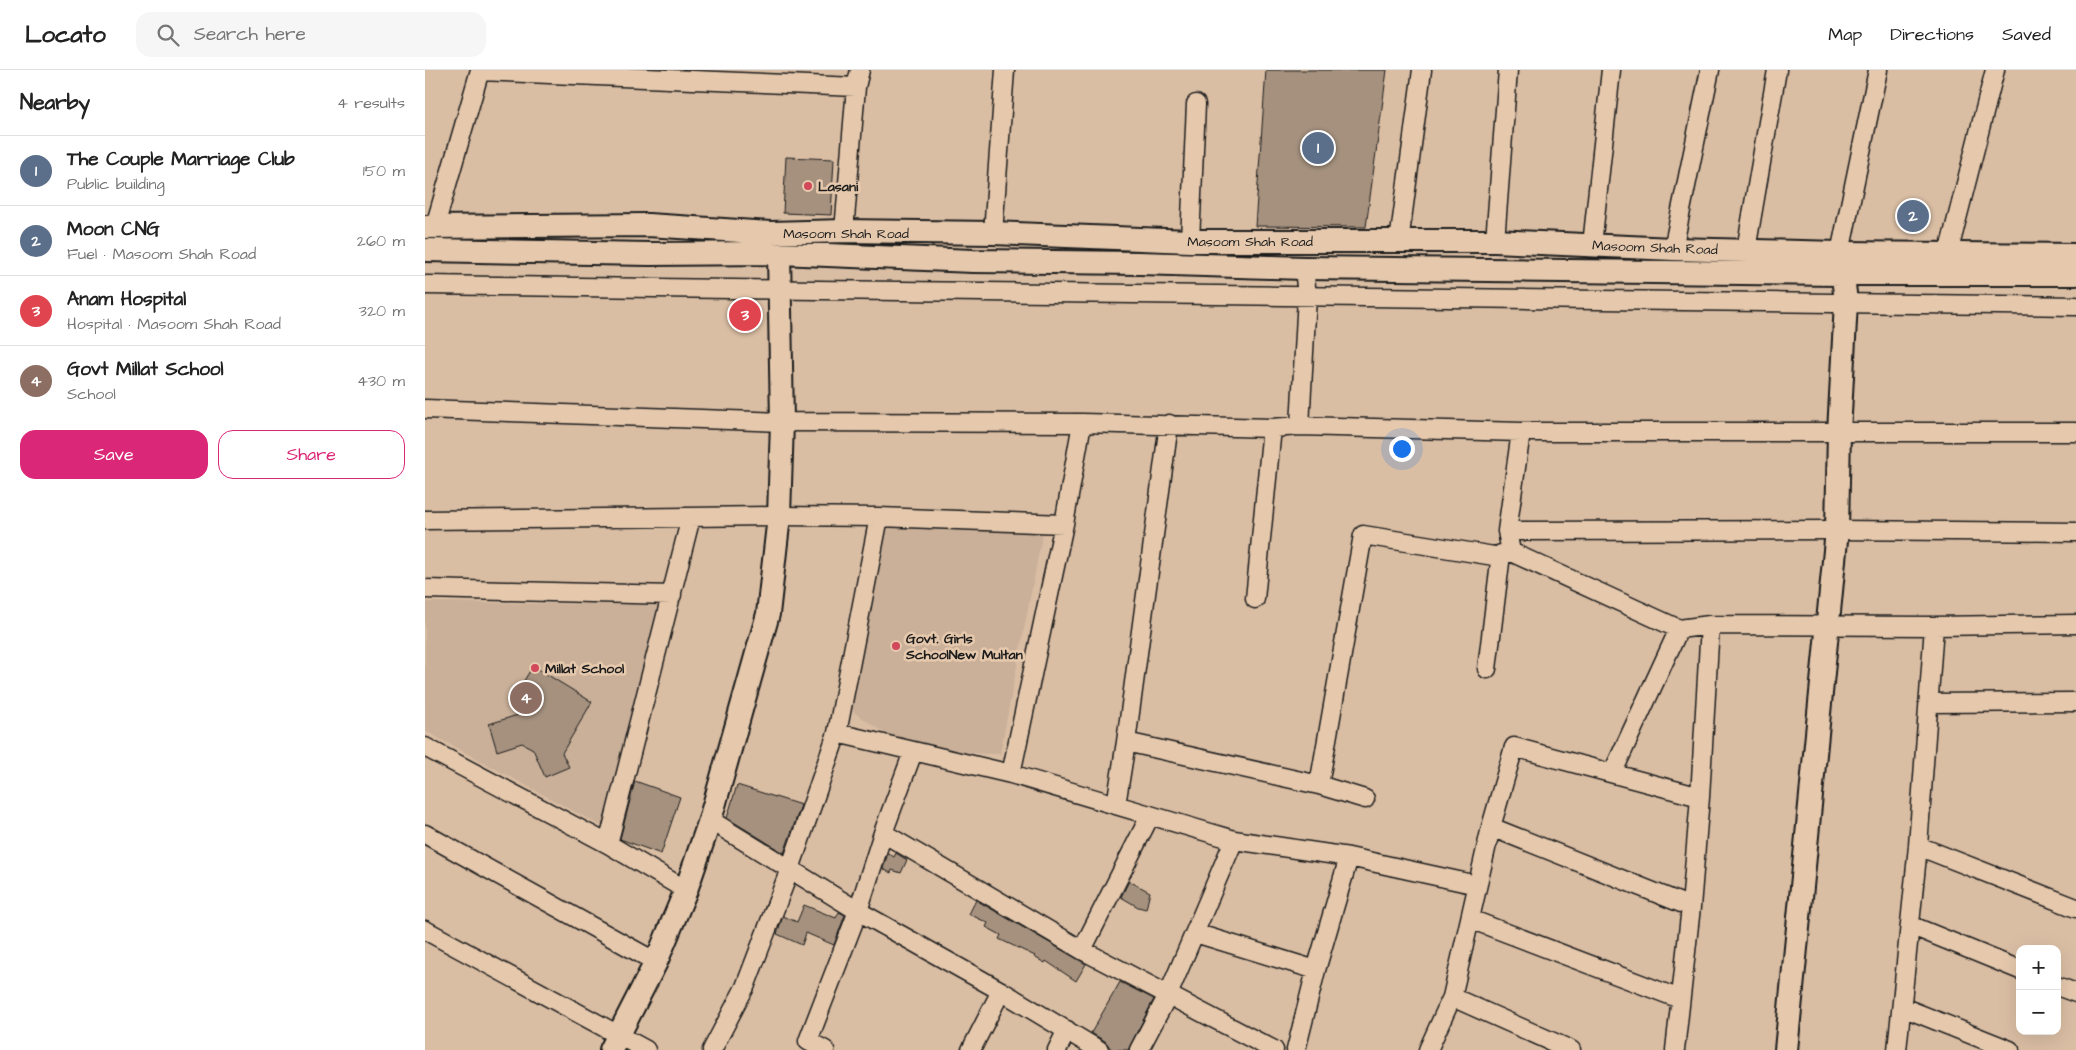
<!DOCTYPE html>
<html lang="en">
<head>
<meta charset="utf-8">
<style>
	:root { --surface:#fff; --page:#f6f6f6; --text:#222; --muted:#767676; --line:#e0e0e0; --accent:#db2777 }
	body { margin:0; font-family:"Architects Daughter",sans-serif; background:var(--page); color:var(--text) }
	.controls { position:absolute; right:15px; bottom:15px; display:grid; overflow:hidden; border-radius:10px; box-shadow:0 5px 20px #0002 }
	.controls button { width:45px; height:45px; display:grid; place-items:center; padding:0; border:0; border-bottom:1px solid var(--line); background:var(--surface); color:var(--text); font:25px sans-serif }
	.you { position:absolute; left:976px; top:378px; width:18px; height:18px; margin:-12px; border:4px solid #fff; border-radius:50%; background:#1a73e8; box-shadow:0 0 0 8px #1a73e833 }
	.badge { display:grid; place-items:center; width:32px; height:32px; border-radius:50%; background:var(--accent); color:#fff; font-size:16px; font-weight:700 }
	.pin { position:absolute; translate:-50% -50%; border:2px solid #fff; box-shadow:0 1px 5px #0006 }
	.list { margin:0; padding:0; list-style:none }
	h2 { display:flex; justify-content:space-between; align-items:center; height:65px; margin:0; padding:0 20px; font-size:21px }
	h2 small { font-size:16px; font-weight:400; color:var(--muted) }
	.list li { display:grid; grid-template-columns:32px 1fr auto; gap:15px; align-items:center; box-sizing:border-box; height:70px; padding:0 20px; border-top:1px solid var(--line) }
	.list b { display:block; font-size:19px; white-space:nowrap }
	.list p { margin:0; font-size:16px; white-space:nowrap; color:var(--muted) }
	.list em { font-size:16px; font-style:normal; color:var(--muted) }
	.actions { display:flex; gap:10px; padding:15px 20px }
	.actions a { flex:1; padding:11px 0; border:1px solid var(--accent); border-radius:15px; text-align:center; font-size:18px; color:var(--accent) }
	.actions .main { background:var(--accent); color:#fff }
	.icon { flex:none; width:28px; height:28px; fill:none; stroke:currentColor; stroke-width:2; stroke-linecap:round; stroke-linejoin:round }
	.map { position:relative; flex:none; width:1651px; height:980px; overflow:hidden }
	header { display:flex; align-items:center; gap:30px; box-sizing:border-box; height:70px; padding:0 25px; background:var(--surface); border-bottom:1px solid var(--line) }
	header strong { font-size:24px }
	nav { display:flex; gap:28px; margin-inline-start:auto; font-size:18px }
	.search { width:350px; height:45px; background:var(--page); display:flex; align-items:center; gap:12px; box-sizing:border-box; padding:0 18px; border-radius:15px; color:var(--muted); font-size:19px }
	main { display:flex }
	aside { flex:1; background:var(--surface) }
	.map>svg:first-child { display:block }
	.built { fill:#cab099 }
	.building { fill:#a5917e; stroke:#1c1c1c }
	.lines { fill:none; stroke-linecap:round; stroke-linejoin:round }
	.minor-casing { stroke:#1c1c1c; stroke-width:21 }
	.major-casing { stroke:#1c1c1c; stroke-width:26 }
	.minor { stroke:#e6c9ad; stroke-width:18 }
	.major { stroke:#e6c9ad; stroke-width:22 }
	.poi-dot { fill:#d1495b; stroke:#e6c9ad; stroke-width:2 }
	.labels { text-anchor:middle; stroke-width:5; stroke-linejoin:round; paint-order:stroke }
	.poi-label { font-size:14px; font-weight:bold; fill:#1c1c1c; stroke:#e6c9ad; text-anchor:start }
	.street-label { font-size:14px; fill:#1c1c1c; stroke:#e6c9ad }
</style>
</head>
<body>
<header>
<strong>Locato</strong>
<div class="search"><svg class="icon" aria-label="search" viewBox="0 0 24 24"><circle cx="10" cy="10" r="6"/><path d="M15 15l6 6"/></svg>Search here</div>
<nav><a>Map</a><a>Directions</a><a>Saved</a></nav>
</header>
<main>
<aside>
<h2>Nearby<small>4 results</small></h2>
<ul class="list">
<li><span class="badge" style="background:#5c6f8a">1</span><div><b>The Couple Marriage Club</b><p>Public building</p></div><em>150 m</em></li>
<li><span class="badge" style="background:#5c6f8a">2</span><div><b>Moon CNG</b><p>Fuel · Masoom Shah Road</p></div><em>260 m</em></li>
<li><span class="badge" style="background:#e0444e">3</span><div><b>Anam Hospital</b><p>Hospital · Masoom Shah Road</p></div><em>320 m</em></li>
<li><span class="badge" style="background:#8d6e63">4</span><div><b>Govt Millat School</b><p>School</p></div><em>430 m</em></li>
</ul>
<div class="actions"><a class="main">Save</a><a>Share</a></div>
</aside>
<div class="map">
<svg width="1651" height="980" viewBox="0 0 1651 980">
	<rect width="100%" height="100%" fill="#dabea4"/>
	<filter id="ink" filterUnits="userSpaceOnUse"><feTurbulence type="fractalNoise" baseFrequency=".02" numOctaves="2"/><feDisplacementMap in="SourceGraphic" scale="10" xChannelSelector="R" yChannelSelector="G"/><feConvolveMatrix kernelMatrix="1 2 1 2 8 2 1 2 1" color-interpolation-filters="sRGB"/></filter>
	<g filter="url(#ink)">
		<path class="built" d="M459,454L619,456L575,684L488,682L424,639Z
			M0,532L236,535L178,757L0,661Z"/>
		<path class="building" d="M841,0H962L941,157L830,156Z
			M361,87L409,89L406,145L358,143Z
			M108,596L167,632L137,683L144,697L120,707L108,679L97,673L72,681L64,654L99,643L84,635Z
			M210,711L255,727L236,784L195,769Z
			M312,715L376,735L359,783L302,748Z
			M463,783L469,787L471,783L482,790L476,803L467,800L466,803L458,799Z
			M704,811L725,822L721,839L713,837L696,827Z
			M551,830L661,894L651,911L621,891L620,893L609,887L610,886L574,869L576,865L561,857L563,853L544,844Z
			M379,835L411,848L414,842L420,845L409,875L381,863L377,875L352,864L358,846L372,852Z
			M695,912L729,929L703,980H687L680,971L666,963Z"/>
		<g class="lines">
			<g class="minor-casing">
				<path id="minor" d="M55,1L431,17
					M10,156L55,0
					M419,161L431,17L435,0
					M568,163L580,0
					M765,171L771,34
					M1070,171L1083,0
					M974,172L997,0
					M1167,175L1186,0
					M1248,179L1285,0
					M1321,180L1352,0
					M1415,183L1453,0
					M1523,184L1570,0
					M0,215L1651,236
					M0,339L357,352L657,353L847,358L875,356L1096,362H1651
					M875,356L882,226L879,198
					M1096,362L1082,461L1086,482L1254,559L1285,555L1509,556L1651,554
					M0,450L354,446L454,447L639,454
					M1082,461L1412,460L1651,462
					M0,519L247,525
					M830,529L847,358
					M1062,599L1076,484
					M1503,633L1651,632
					M412,663L586,704L809,770L924,787
					M701,672L894,715L940,729
					M0,677L183,774L261,820
					M1188,702L1254,559
					M586,704L639,454L657,353
					M894,715L938,465L1069,486L1086,482
					M691,735L701,672L744,354
					M285,750L433,841L576,921L674,980
					M1066,757L1266,837
					M458,763L657,880L849,980
					M0,764L231,892
					M183,774L266,447
					M1493,776L1651,838
					M1045,849L1255,929
					M1485,855L1595,900
					M0,860L221,980
					M770,863L891,900
					M657,880L725,746
					M1632,916L1651,923
					M1027,927L1146,980
					M1477,937L1585,980
					M287,980L320,917L365,799L412,663L454,447
					M400,980L383,971L433,841L458,763L488,682
					M546,980L576,921
					M632,980L642,960
					M714,980L743,925L809,770
					M871,980L891,900L924,787L1052,815
					M1003,980L1027,927L1066,757L1089,677L1275,727
					M1250,980L1266,837L1275,727L1285,555
					M1472,980L1493,776L1509,556"/>
			</g>
			<g class="major-casing">
				<path id="major" d="M0,157L223,155L346,163L419,161L568,163L765,171H1070L1248,179L1415,183L1651,185
					M0,180L224,184L354,183L548,191L714,193L879,198L1417,204H1651
					M186,980L231,892L261,820L285,750L343,544L354,446L357,352L354,183
					M1361,980L1412,460L1414,362L1421,232L1416,189"/>
			</g>
			<use href="#minor" class="minor"/>
			<use href="#major" class="major"/>
		</g>
	</g>
	<g class="poi-dot">
		<circle cx="383" cy="116" r="5"/>
		<circle cx="471" cy="576" r="5"/>
		<circle cx="110" cy="598" r="5"/>
	</g>
	<g class="labels">
		<g class="poi-label">
			<text x="393" y="121">Lasani</text>
			<text x="481" y="573">Govt. Girls<tspan x="481" dy="16">SchoolNew Multan</tspan></text>
			<text x="120" y="603">Millat School</text>
		</g>
		<g class="street-label">
			<text x="421" y="168">Masoom Shah Road</text>
			<text x="825" y="176">Masoom Shah Road</text>
			<text transform="translate(1230 177) rotate(2)" y="5">Masoom Shah Road</text>
		</g>
	</g>
</svg>
<div class="controls">
<button>+</button>
<button>−</button>
</div>
<div class="you"></div>
<div class="pin badge" style="left:893px;top:78px;background:#5c6f8a">1</div>
<div class="pin badge" style="left:1488px;top:146px;background:#5c6f8a">2</div>
<div class="pin badge" style="left:320px;top:245px;background:#e0444e">3</div>
<div class="pin badge" style="left:101px;top:628px;background:#8d6e63">4</div>
</div>
</main>
</body>
</html>
